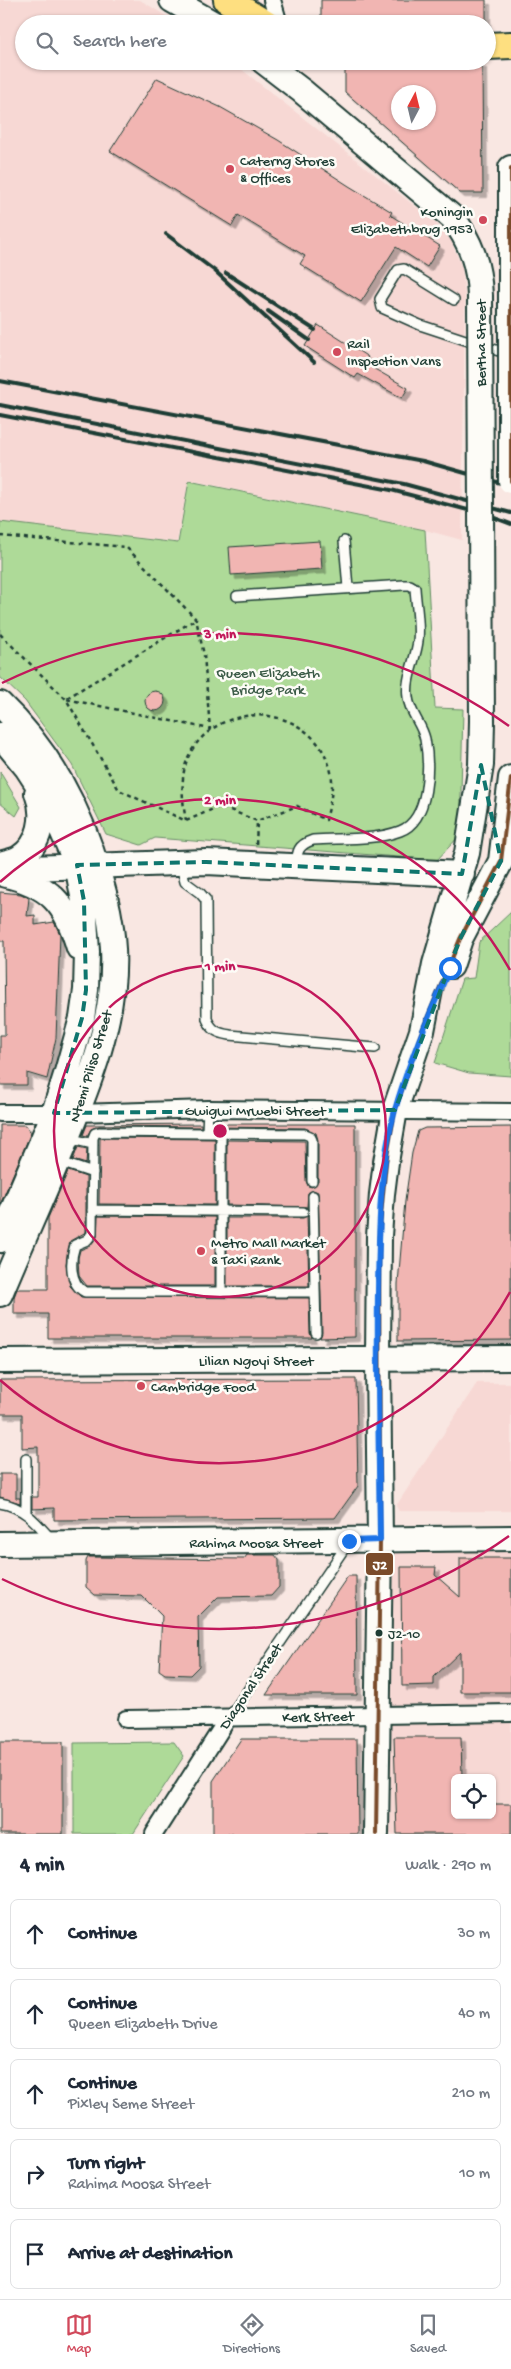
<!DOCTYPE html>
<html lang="en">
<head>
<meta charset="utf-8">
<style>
	:root { --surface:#fff; --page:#f2f2f3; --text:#1f2937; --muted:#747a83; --line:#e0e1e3; --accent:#d1495b }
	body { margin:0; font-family:"Gochi Hand",sans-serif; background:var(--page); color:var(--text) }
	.controls { position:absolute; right:15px; bottom:15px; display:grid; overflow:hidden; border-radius:8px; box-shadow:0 1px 4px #0004 }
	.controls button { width:45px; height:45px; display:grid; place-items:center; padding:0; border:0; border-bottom:1px solid var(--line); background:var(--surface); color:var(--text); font:25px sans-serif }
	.compass { position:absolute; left:391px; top:85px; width:45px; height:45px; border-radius:50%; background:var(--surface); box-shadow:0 1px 4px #0004; rotate:7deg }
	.stop { position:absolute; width:15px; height:15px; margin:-11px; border:4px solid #1a73e8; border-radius:50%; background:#fff }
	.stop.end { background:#1a73e8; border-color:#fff; box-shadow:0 1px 5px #0008 }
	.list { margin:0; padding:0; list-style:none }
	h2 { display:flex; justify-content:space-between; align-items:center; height:65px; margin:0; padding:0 20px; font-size:21px }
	h2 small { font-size:16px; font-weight:400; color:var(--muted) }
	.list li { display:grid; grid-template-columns:32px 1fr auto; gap:15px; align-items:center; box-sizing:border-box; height:70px; margin:0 10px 10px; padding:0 10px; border:1px solid var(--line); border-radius:8px }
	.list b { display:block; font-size:19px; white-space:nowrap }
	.list p { margin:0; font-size:16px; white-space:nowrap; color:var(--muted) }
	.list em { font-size:16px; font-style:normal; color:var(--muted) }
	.icon { flex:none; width:28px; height:28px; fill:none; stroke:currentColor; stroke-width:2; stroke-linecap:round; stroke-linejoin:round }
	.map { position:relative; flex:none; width:511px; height:1834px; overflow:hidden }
	.search { position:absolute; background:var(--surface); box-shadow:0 1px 4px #0004; left:15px; right:15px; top:15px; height:55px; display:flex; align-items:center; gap:12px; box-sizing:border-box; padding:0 18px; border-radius:28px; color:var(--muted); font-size:19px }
	.sheet { height:465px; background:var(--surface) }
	nav { display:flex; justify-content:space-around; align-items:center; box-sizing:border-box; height:70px; border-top:1px solid var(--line); background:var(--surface); font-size:14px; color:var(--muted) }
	nav a { display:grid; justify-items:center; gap:2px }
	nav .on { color:var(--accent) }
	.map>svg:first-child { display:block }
	.built { fill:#f7d8d4; fill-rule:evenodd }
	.green { fill:#aeda98; stroke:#668c66 }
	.building { fill:#f1b5b2; stroke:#1f3d34; fill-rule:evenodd; filter:url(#shadow) }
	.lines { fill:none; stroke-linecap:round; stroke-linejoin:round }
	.lane-casing { stroke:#1f3d34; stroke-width:12 }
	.street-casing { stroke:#1f3d34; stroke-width:20 }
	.secondary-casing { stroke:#1f3d34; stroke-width:28 }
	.primary-casing { stroke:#1f3d34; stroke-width:30 }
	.path { stroke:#1f3d34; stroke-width:2.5; stroke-dasharray:4 4; stroke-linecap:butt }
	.lane { stroke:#fdfcf7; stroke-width:9 }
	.street { stroke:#fdfcf7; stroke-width:16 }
	.secondary { stroke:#fdfcf7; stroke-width:24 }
	.primary { stroke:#fedf80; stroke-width:26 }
	.rail { stroke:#1f3d34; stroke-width:4 }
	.secondary-bridge-casing { stroke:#1f3d34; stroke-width:28; stroke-linecap:butt }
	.secondary-bridge { stroke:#fdfcf7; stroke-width:24 }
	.bus-1-casing { stroke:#fdfcf7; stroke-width:8 }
	.bus-1 { stroke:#7a4b2a; stroke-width:4 }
	.route { stroke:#1a73e8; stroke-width:6 }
	.marked { fill:none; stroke:#0f766e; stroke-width:4; stroke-dasharray:10 6; stroke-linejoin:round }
	.ring { fill:none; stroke:#c2185b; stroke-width:2.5 }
	.poi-dot { fill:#d1495b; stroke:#fdfcf7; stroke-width:2 }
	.bus-dot { fill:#1f3d34; stroke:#fdfcf7; stroke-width:2 }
	.labels { text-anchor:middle; stroke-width:5; stroke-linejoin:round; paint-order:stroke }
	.bus-label { font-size:14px; fill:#1f3d34; stroke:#fdfcf7; text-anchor:start }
	.poi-label { font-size:15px; fill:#1f3d34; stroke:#fdfcf7; text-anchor:start }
	.street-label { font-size:15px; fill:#1f3d34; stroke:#fdfcf7 }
	.park-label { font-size:15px; fill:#3c5c48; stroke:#fdfcf7 }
	.centre { fill:#c2185b; stroke:#fdfcf7; stroke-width:2.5 }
	.ring-label { font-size:15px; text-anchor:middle; font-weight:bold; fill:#c2185b; stroke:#fdfcf7; stroke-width:5; stroke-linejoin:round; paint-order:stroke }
	.line-badge { stroke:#fdfcf7; stroke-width:2 }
	.badge-label { font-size:14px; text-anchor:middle; font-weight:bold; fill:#fff }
</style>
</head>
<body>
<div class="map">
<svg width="511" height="1834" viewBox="0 0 511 1834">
	<defs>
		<filter id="shadow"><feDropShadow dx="4.5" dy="4.5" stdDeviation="0" flood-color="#0004"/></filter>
	</defs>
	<rect width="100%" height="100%" fill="#f9e7e2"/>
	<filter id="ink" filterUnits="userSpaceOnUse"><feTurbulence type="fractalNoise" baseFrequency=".02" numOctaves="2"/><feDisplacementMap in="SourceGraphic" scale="10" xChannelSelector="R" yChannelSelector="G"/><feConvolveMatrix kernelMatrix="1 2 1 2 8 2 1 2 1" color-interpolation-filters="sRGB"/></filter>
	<g filter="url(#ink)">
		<path class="built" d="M0,0H140L179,24H24V61H231L435,222L451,241L462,268L465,297L462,540L425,530L189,480L177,542L0,523Z
			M477,1383H511V1511H399L396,1506Z
			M387,1549H511V1834H385ZM455,1778H492V1815H455Z"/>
		<path class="green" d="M189,481L425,530L435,708L463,709L460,835L437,860L155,838L141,845L106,834L72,765L25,701L0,677V522L178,543Z
			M0,772L21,807L16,816L0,803Z
			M511,912V1076L469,1073L435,1063L462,979L474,978L479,942Z
			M174,1742L184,1756L133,1834H74V1743Z"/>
		<path class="building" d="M321,0H486V24H321Z
			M482,64L483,193H460L345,92V65ZM398,92H428V122H398Z
			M157,78L220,107L278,140L349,186L392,212L390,215L440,246L427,267L396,247L361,302L300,264L305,256L238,215L232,226L110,151Z
			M318,325L368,357L364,363L408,388L402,398L358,374L355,378L305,346Z
			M320,541L322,569L231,575L229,547Z
			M145 701a10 10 0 1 1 20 0a10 10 0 1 1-20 0Z
			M0,892L21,894L29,898L27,916L35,915V925L54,922L60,934L56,1038L47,1079L27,1073V1085H0V1035H5L4,941H0Z
			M201,1124V1127L99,1126L91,1129L87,1136L83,1135L87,1125Z
			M214,1124H355V1337L320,1338L322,1333L318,1192L313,1190L308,1193L307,1207L227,1205V1140L305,1141L306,1181L308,1186L312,1187L318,1181V1140L316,1133L305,1128L213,1127Z
			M0,1125H26L31,1133L0,1205Z
			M511,1127V1340L398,1341V1284L405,1201L412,1153L418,1131L425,1128Z
			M100,1138L215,1139V1205L99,1204Z
			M78,1147L87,1149L86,1164L73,1160Z
			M68,1171L86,1177V1232L70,1241L66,1264L70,1286L81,1297L309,1298L310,1333L312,1338H48V1314H14V1297L17,1289H48V1218Z
			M98,1216L215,1217V1286H87L79,1276L78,1258L80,1250L90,1246L97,1237Z
			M307,1216L309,1286H227V1218H303Z
			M356,1379L358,1486L335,1518L54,1520V1508L32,1509V1497H38V1447L22,1448V1414H0V1380Z
			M0,1474H16V1498H20V1503L0,1497Z
			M247,1555H275L279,1560V1587L271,1596L218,1597L198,1617L199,1666L190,1675L165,1674L159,1670L162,1616L142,1596L95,1595L86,1587V1561L88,1557L244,1559Z
			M460,1558H511V1692H460V1652L434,1677V1685L402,1686L401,1567H436L435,1575L460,1597Z
			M348,1576H356L357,1695H266Z
			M394,1737H461L462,1778H455V1815H492V1804H511V1834H397Z
			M241,1739H357L358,1834H213V1781Z
			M0,1742H63V1834H0Z"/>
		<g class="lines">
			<g class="lane-casing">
				<path id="lane" d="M454,300L404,269L398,270L380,299L382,308L420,325L508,354
					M344,541L348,588
					M237,596L404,585H410L415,588C416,605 420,624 418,641C416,659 405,679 408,697C409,712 422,724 425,739C430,765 430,820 400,831C373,841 340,838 313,840C298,845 297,851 296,866
					M181,865L185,882L200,893L206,900L207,1019C212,1031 218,1033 230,1035L375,1048
					M207,1131L208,1109
					M67,1138L93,1144
					M57,1161L93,1173
					M312,1181V1140L310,1136L305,1134L99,1132L95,1133L93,1138L92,1234L87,1240L75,1245C70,1260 69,1284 85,1292H315
					M313,1196L316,1333
					M92,1210L303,1212
					M221,1292V1132
					M26,1459V1512
					M0,1503C24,1507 36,1522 51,1539
					M229,1718L348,1543"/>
			</g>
			<g class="street-casing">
				<path id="street" d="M272,0L279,24
					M0,1113H77L208,1109L511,1112
					M126,1719L511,1713
					M154,1834L228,1718"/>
			</g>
			<g class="secondary-casing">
				<path id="secondary" d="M172,0L214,24
					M263,61L302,91L452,217C471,242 479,265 480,296
					M511,302V168
					M0,704C42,744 72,795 91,850C102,884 111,912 113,949C117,1024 83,1098 55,1166C37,1209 18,1251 0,1294
					M0,735L27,768L51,805L77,865L84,901L87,952L86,990L82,1018L67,1072L54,1113L0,1240
					M0,864C6,862 14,861 19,858C41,845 46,815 37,793
					M0,869L206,862L462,874
					M3,874C49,885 66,902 79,948
					M451,966L460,939L501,861L511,778
					M0,1361L511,1358
					M0,1544L511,1538
					M376,1834L380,1541L378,1359L379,1236L382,1194L386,1162L395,1110L422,1031L435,964L467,853L481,765L482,721"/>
			</g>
			<g class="primary-casing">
				<path id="primary" d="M227,0L266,24
					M487,46L511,45"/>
			</g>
			<path class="path" d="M0,536L126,547L196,619L204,655L210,729L66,699
				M0,634L66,699L119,790L186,821L220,806L257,821L256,847
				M67,698L196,619
				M186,821C182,799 179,770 192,750C226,696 316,706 331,772C334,788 330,804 326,820L297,806L257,821"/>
			<use href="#lane" class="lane"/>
			<use href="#street" class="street"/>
			<use href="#secondary" class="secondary"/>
			<use href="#primary" class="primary"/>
			<path class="rail" d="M166,234L215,271L314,362
				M226,273L315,330
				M268,311L309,340
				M0,381L423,461L511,486
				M0,405L404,484L511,513
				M0,415L391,490L487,515L511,524"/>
			<g class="secondary-bridge-casing">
				<path id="secondary-bridge" d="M480,296L482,721
					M511,302V481"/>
			</g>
			<use href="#secondary-bridge" class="secondary-bridge"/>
			<g class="bus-1-casing">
				<path id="bus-1" d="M511,168V481
					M376,1834L380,1541L379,1236L386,1162L395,1110L422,1031L460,939L501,861L511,778"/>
			</g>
			<use href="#bus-1" class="bus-1"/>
		</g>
	</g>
	<g class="lines" filter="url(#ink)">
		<path class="route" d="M349,1541L380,1540C379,1457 377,1374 378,1290C379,1231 379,1168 395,1110C409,1061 429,1014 450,968"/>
	</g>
	<path class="marked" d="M481,765L501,861L460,939L395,1110L54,1113L82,1018L86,990L84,901L77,865L206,862L462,874Z"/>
	<g class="ring">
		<circle cx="220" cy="1131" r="166"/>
		<path d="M510 1292A332 332 0 0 1 0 1380M0 882A332 332 0 0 1 510 970"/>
		<path d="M509 1536A498 498 0 0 1 2 1579M2 683A498 498 0 0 1 509 726"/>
	</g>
	<g class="poi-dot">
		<circle cx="230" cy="169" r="5"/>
		<circle cx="483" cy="220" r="5"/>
		<circle cx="337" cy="352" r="5"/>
		<circle cx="201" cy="1251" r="5"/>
		<circle cx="141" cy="1386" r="5"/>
	</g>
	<circle class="bus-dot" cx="379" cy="1633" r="4.5"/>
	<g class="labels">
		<g class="bus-label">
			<text x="388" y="1638">J2-10</text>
		</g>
		<g class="poi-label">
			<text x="240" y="165">Caterng Stores<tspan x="240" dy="17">&amp; Offices</tspan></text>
			<text x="473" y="216" text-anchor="end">Koningin<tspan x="473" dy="17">Elizabethbrug 1953</tspan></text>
			<text x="347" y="348">Rail<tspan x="347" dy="17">Inspection Vans</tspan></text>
			<text x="211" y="1247">Metro Mall Market<tspan x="211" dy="17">&amp; Taxi Rank</tspan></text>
			<text x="151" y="1391">Cambridge Food</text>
		</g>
		<g class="street-label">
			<text transform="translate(480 343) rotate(-90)" y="5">Bertha Street</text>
			<text transform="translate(90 1066) rotate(-73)" y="5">Ntemi Piliso Street</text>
			<text x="255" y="1115">Gwigwi Mrwebi Street</text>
			<text x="256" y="1365">Lilian Ngoyi Street</text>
			<text x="256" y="1547">Rahima Moosa Street</text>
			<text transform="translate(250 1686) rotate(-56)" y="5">Diagonal Street</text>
			<text transform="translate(318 1716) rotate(-1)" y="5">Kerk Street</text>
		</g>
		<g class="park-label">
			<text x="268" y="677">Queen Elizabeth<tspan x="268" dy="17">Bridge Park</tspan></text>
		</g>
	</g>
	<circle cx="220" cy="1131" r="8" class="centre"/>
	<g class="ring-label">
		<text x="220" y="638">3 min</text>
		<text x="220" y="804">2 min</text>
		<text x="220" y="970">1 min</text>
	</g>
	<rect class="line-badge" x="365" y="1552" width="29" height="24" rx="5" fill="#7a4b2a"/>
	<g class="badge-label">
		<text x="380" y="1569">J2</text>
	</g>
</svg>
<div class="controls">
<button><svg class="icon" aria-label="locate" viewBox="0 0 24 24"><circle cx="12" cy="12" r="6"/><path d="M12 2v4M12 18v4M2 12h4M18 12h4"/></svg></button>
</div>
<svg class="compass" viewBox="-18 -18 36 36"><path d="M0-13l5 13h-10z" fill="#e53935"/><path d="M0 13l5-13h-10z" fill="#747a83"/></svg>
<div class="stop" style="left:450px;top:968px"></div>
<div class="stop end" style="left:349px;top:1541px"></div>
<div class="search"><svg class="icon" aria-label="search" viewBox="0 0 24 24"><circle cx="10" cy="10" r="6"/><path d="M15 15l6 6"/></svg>Search here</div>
</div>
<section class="sheet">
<h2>4 min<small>Walk · 290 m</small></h2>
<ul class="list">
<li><svg class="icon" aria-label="ahead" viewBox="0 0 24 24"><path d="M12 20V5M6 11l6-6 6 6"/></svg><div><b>Continue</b></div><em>30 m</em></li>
<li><svg class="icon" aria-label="ahead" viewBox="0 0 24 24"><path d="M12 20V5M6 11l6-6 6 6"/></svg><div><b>Continue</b><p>Queen Elizabeth Drive</p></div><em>40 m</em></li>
<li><svg class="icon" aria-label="ahead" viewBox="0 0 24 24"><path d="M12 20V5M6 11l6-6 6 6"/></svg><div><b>Continue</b><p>Pixley Seme Street</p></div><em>210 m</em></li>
<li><svg class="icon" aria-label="right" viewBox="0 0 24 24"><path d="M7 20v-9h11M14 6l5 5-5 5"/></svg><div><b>Turn right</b><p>Rahima Moosa Street</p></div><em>10 m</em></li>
<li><svg class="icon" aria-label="arrive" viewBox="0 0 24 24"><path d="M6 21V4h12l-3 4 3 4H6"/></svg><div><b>Arrive at destination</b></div></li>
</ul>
</section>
<nav>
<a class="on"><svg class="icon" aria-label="map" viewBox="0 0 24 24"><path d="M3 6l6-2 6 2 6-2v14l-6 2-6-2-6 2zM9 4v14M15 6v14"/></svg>Map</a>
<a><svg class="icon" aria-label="directions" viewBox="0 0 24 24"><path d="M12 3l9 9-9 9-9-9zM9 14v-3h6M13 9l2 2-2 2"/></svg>Directions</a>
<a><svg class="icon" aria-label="saved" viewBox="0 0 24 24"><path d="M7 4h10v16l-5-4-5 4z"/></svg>Saved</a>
</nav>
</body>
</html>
